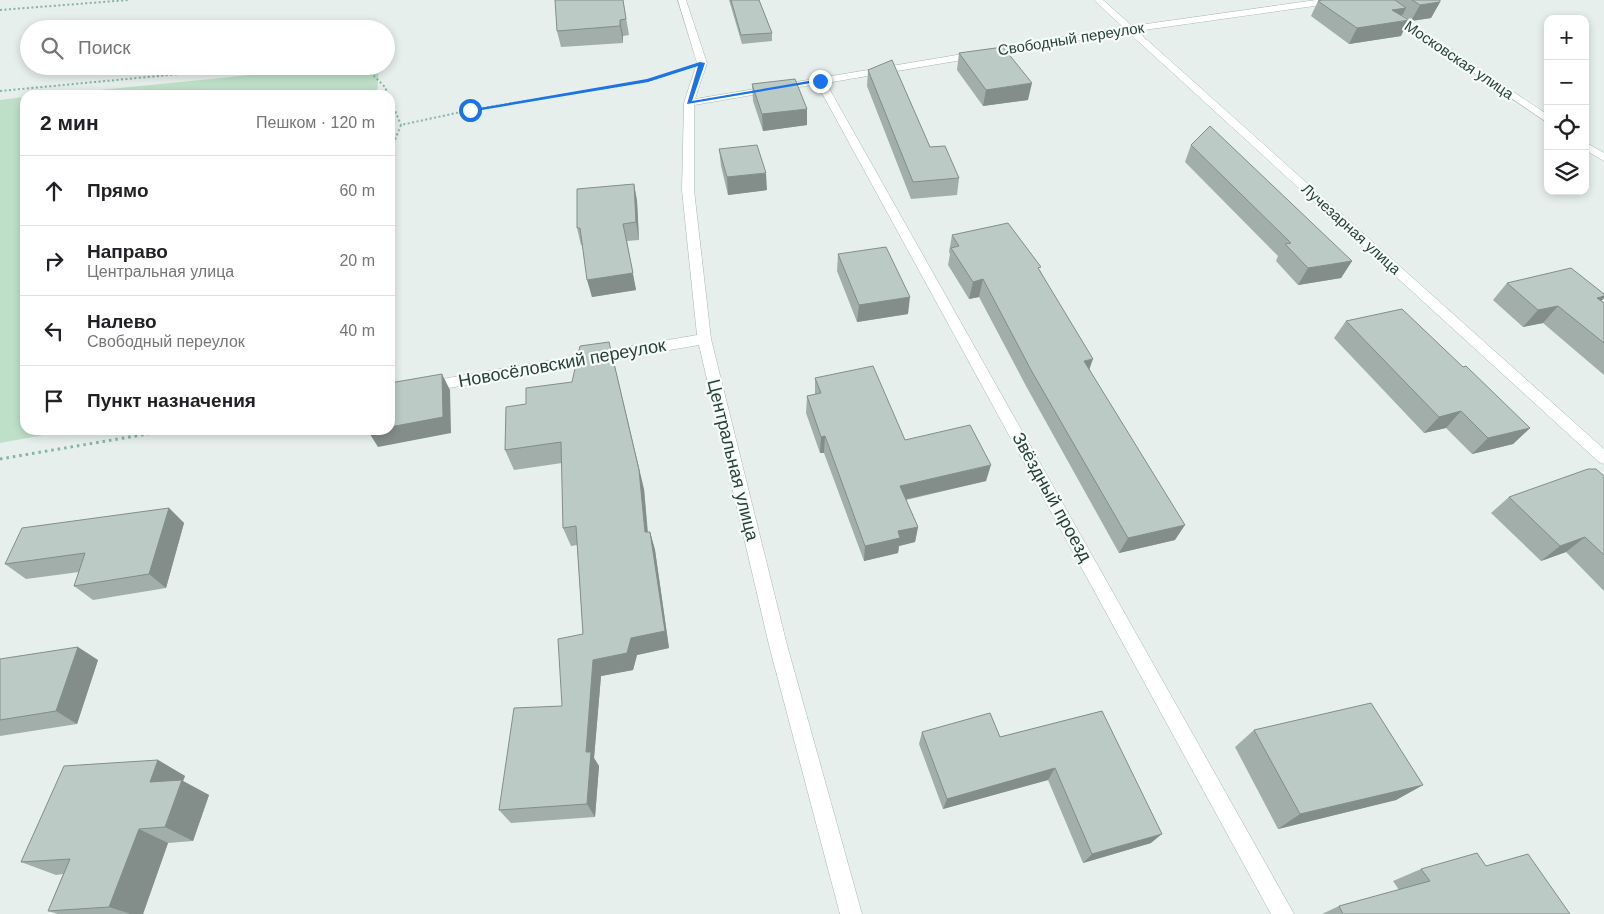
<!DOCTYPE html>
<html lang="ru">
<head>
<meta charset="utf-8">
<style>
	:root { --surface:#fff; --page:#f6f6f6; --text:#202124; --muted:#757577; --line:#e0e0e0 }
	body { margin:0; font-family:Helvetica,sans-serif; background:var(--page); color:var(--text) }
	.controls { position:absolute; right:15px; top:15px; display:grid; overflow:hidden; border-radius:10px; box-shadow:0 2px 8px #0003 }
	.controls button { width:45px; height:45px; display:grid; place-items:center; padding:0; border:0; border-bottom:1px solid var(--line); background:var(--surface); color:var(--text); font:25px sans-serif }
	.stop { position:absolute; width:15px; height:15px; margin:-11px; border:4px solid #1a73e8; border-radius:50%; background:#fff }
	.stop.end { background:#1a73e8; border-color:#fff; box-shadow:0 1px 5px #0008 }
	.list { margin:0; padding:0; list-style:none }
	h2 { display:flex; justify-content:space-between; align-items:center; height:65px; margin:0; padding:0 20px; font-size:21px }
	h2 small { font-size:16px; font-weight:400; color:var(--muted) }
	.list li { display:grid; grid-template-columns:32px 1fr auto; gap:15px; align-items:center; box-sizing:border-box; height:70px; padding:0 20px; border-top:1px solid var(--line) }
	.list b { display:block; font-size:19px; white-space:nowrap }
	.list p { margin:0; font-size:16px; white-space:nowrap; color:var(--muted) }
	.list em { font-size:16px; font-style:normal; color:var(--muted) }
	.icon { flex:none; width:28px; height:28px; fill:none; stroke:currentColor; stroke-width:2; stroke-linecap:round; stroke-linejoin:round }
	.map { position:relative; flex:none; width:1604px; height:914px; overflow:hidden }
	.search { position:absolute; background:var(--surface); box-shadow:0 2px 8px #0003; left:20px; top:20px; width:375px; height:55px; display:flex; align-items:center; gap:12px; box-sizing:border-box; padding:0 18px; border-radius:28px; color:var(--muted); font-size:19px }
	.panel { position:absolute; background:var(--surface); box-shadow:0 2px 8px #0003; left:20px; top:90px; width:375px; height:345px; border-radius:15px }
	.map>svg:first-child { display:block }
	.green { fill:#bfe0c8 }
	.lines { fill:none; stroke-linecap:round; stroke-linejoin:round }
	.minor-casing { stroke:#a8b8b2; stroke-width:1 }
	.path-far1 { stroke:#86b3a5; stroke-width:2; stroke-dasharray:2 2.5; stroke-linecap:butt }
	.path { stroke:#86b3a5; stroke-width:3; stroke-dasharray:2.5 4; stroke-linecap:butt }
	.minor { fill:#fff; fill-rule:evenodd }
	.wall { fill:#a1aea9 }
	.shaded-wall { fill:#838d89 }
	.building { fill:#bbcac4; stroke:#838d89 }
	.route { fill:#1a73e8 }
	.labels { text-anchor:middle; stroke-width:4.5; stroke-linejoin:round; paint-order:stroke }
	.far-street-label { font-size:15px; fill:#24423a; stroke:#f7fbf9 }
	.street-label { font-size:18px; fill:#24423a; stroke:#f7fbf9 }
</style>
</head>
<body>
<div class="map">
<svg width="1604" height="914" viewBox="0 0 1604 914">
	<rect width="100%" height="100%" fill="#e6efeb"/>
	<path class="green" d="M342,66H379L377,95H50Z
		M25,97V430H71L0,443V100Z"/>
	<g class="lines">
		<g class="minor-casing">
			<path id="minor" d="M678,0H686L707,63L695,99L1123,27L1094,0H1103L1132,26L1316,0H1339L1335,3L1137,31L1604,449V464L1599,462L1128,32L826,83L1294,914H1271L817,84L694,105V190L711,339L787,645L862,914H840L769,645L699,345L390,398V388L697,335L682,190L684,103L697,63Z
				M1367,0H1377L1548,115V123Z
				M1585,142L1604,153V161L1585,150Z"/>
		</g>
		<path class="path-far1" d="M0,10L128,0
			M364,66L385,87L388,95
			M0,91L264,66
			M390,99L401,125
			M390,152L401,125L470,110L648,81L673,73"/>
		<path class="path" d="M0,459L171,430"/>
		<use href="#minor" class="minor"/>
	</g>
	<path class="wall" d="M623,0L629,35L623,36V43L561,47L557,31Z
		M729,0H759L772,33V41L742,44Z
		M1322,0H1440V2L1431,18L1411,21L1402,15L1401,36L1349,44L1311,16L1318,1Z
		M959,53L1028,100L983,106L957,70Z
		M868,70L930,147L959,178L957,195L911,199L867,86Z
		M752,84L807,125L763,131L753,101Z
		M1191,145L1352,261L1341,278L1298,285L1276,261L1278,256L1185,162Z
		M719,149L767,190L728,195L721,166Z
		M634,184L637,201L639,240L627,241L636,290L592,297L582,245H581L577,228Z
		M952,235L1040,270L1175,540L1119,553L1026,386L979,297L969,299L948,265L950,254L949,252Z
		M838,254L908,314L857,322L837,271Z
		M1507,283L1604,294V298L1601,301L1604,303V375L1543,323L1523,327L1493,300Z
		M1346,321L1463,367L1530,428L1513,444L1472,454L1446,428L1424,433L1334,338Z
		M815,378L905,440L986,481L906,500L918,527L915,542L899,546L898,553L864,561L824,453H820L806,413L807,396L815,394Z
		M506,407L644,489L648,532H650L655,550L669,648L637,655L633,670L601,676L594,758L599,766L595,817L511,823L499,810L562,706L583,634L577,545L571,546L563,528L562,463L514,470L505,450Z
		M1604,476V591L1566,552L1541,561L1491,513L1509,497Z
		M169,508L184,523L166,588L93,600L74,586L79,572L26,579L5,564Z
		M0,659L98,660L77,724L0,736Z
		M1102,711L1151,843L1083,863L1048,780L943,809L919,744L922,732L1000,737Z
		M1254,730L1423,785L1396,800L1278,829L1235,747Z
		M158,760L185,776L183,781L209,795L193,841L168,843L143,914H58L48,911L63,874L56,875L21,862Z
		M1486,866L1570,914H1322L1339,906L1399,890L1393,881L1421,869Z"/>
	<path class="shaded-wall" d="M1440,2L1431,18L1411,21L1420,5Z
		M1406,8L1399,22L1409,20L1401,36L1349,44L1357,28L1392,10Z
		M620,20L623,36V43L620,26Z
		M1032,83L1028,100L983,106L986,90Z
		M807,109V125L763,131L762,114Z
		M766,173L767,190L728,195L727,177Z
		M634,184L637,201L639,240L636,222Z
		M623,224L636,290L592,297L587,280Z
		M1352,261L1341,278L1298,285L1308,268Z
		M983,279L979,297L969,299L973,282Z
		M1604,296V298L1590,313L1597,298Z
		M910,297L908,314L857,322L859,305Z
		M1558,306L1543,323L1523,327L1538,310Z
		M609,342L644,489L649,551L645,532Z
		M1093,359L1087,376L1084,361Z
		M442,374L450,390L451,433L378,447L368,431L390,430V427Z
		M1461,411L1446,428L1424,433L1439,417Z
		M1530,428L1513,444L1472,454L1488,438Z
		M825,436L824,453H820L821,437Z
		M991,465L986,481L898,501L900,486Z
		M169,508L184,523L166,588L149,574Z
		M1185,525L1175,540L1119,553L1128,538Z
		M918,527L915,542L899,546L898,553L864,561L865,546L898,531Z
		M650,532L655,550L669,648L637,655L633,670L601,676L594,758L599,766L595,817L587,804L586,752L593,660Z
		M1585,537L1566,552L1541,561L1560,546Z
		M78,647L98,660L77,724L56,711Z
		M158,760L185,776L183,781L209,795L193,841L165,827L150,782Z
		M1055,768L1048,780L943,809L947,799Z
		M1423,785L1396,800L1278,829L1300,814Z
		M139,829L168,843L143,914H131L109,907Z
		M1162,834L1151,843L1083,863L1092,854Z"/>
	<path class="building" d="M555,0H623L626,19L620,20V26L557,31Z
		M731,0H759L772,33L741,35Z
		M1322,0H1395L1406,8L1392,10L1409,20L1357,28L1318,1Z
		M1412,0H1440V2L1420,5Z
		M1003,47L1032,83L986,90L959,53Z
		M892,60L930,147L945,146L959,178L913,182L868,70Z
		M795,79L807,109L762,114L752,84Z
		M1210,126L1352,261L1308,268L1285,244L1291,243L1191,145Z
		M757,145L766,173L727,177L719,149Z
		M634,184L636,222L623,224L633,273L587,280L580,228H577V189Z
		M1008,223L1041,267L1038,268L1093,359L1084,361L1185,525L1128,538L1031,370L983,279L973,282L951,248L959,246L952,235Z
		M886,247L910,297L859,305L838,254Z
		M1571,268L1604,294V296L1597,298L1604,303V343L1558,306L1538,310L1507,283Z
		M1402,309L1463,367L1466,366L1530,428L1488,438L1461,411L1439,417L1346,321Z
		M609,342L639,470L645,532H650L665,631L631,638L627,653L593,660L586,752H591L587,804L499,810L514,708L562,706L558,639L583,634L576,526L563,528L561,442L505,450L506,407L526,404V388L572,382L580,346Z
		M873,366L905,440L970,425L991,465L900,486L918,527L898,531L900,538L865,546L825,436L821,437L807,396L821,393L815,378Z
		M442,374L443,417L390,427V383Z
		M1588,469H1596L1604,476V555L1585,537L1560,546L1509,497Z
		M169,508L149,574L74,586L85,553L5,564L22,528Z
		M78,647L56,711L0,720V659Z
		M1371,703L1423,785L1300,814L1254,730Z
		M1102,711L1162,834L1092,854L1055,768L947,799L922,732L990,713L1000,737Z
		M158,760L150,782L182,780L165,827L139,829L109,907L48,911L70,859L21,862L64,766Z
		M1477,853L1486,866L1528,854L1570,914H1343L1339,906L1430,881L1421,869Z"/>
	<path class="route" d="M700,62L705,63L692,101L820,79L823,81L687,104L698,66L648,82L470,112L468,110L647,79Z"/>
	<g class="labels">
		<g class="far-street-label">
			<text transform="translate(1071 39) rotate(-9)" y="5">Свободный переулок</text>
			<text transform="translate(1459 60) rotate(34)" y="5">Московская улица</text>
			<text transform="translate(1351 229) rotate(42)" y="5">Лучезарная улица</text>
		</g>
		<g class="street-label">
			<text transform="translate(562 363) rotate(-10)" y="6">Новосёловский переулок</text>
			<text transform="translate(733 460) rotate(76)" y="6">Центральная улица</text>
			<text transform="translate(1052 497) rotate(61)" y="6">Звёздный проезд</text>
		</g>
	</g>
</svg>
<div class="controls">
<button>+</button>
<button>−</button>
<button><svg class="icon" aria-label="locate" viewBox="0 0 24 24"><circle cx="12" cy="12" r="6"/><path d="M12 2v4M12 18v4M2 12h4M18 12h4"/></svg></button>
<button><svg class="icon" aria-label="layers" viewBox="0 0 24 24"><path d="M12 4l9 5-9 5-9-5zM3 14l9 5 9-5"/></svg></button>
</div>
<div class="stop" style="left:470px;top:110px"></div>
<div class="stop end" style="left:820px;top:81px"></div>
<div class="search"><svg class="icon" aria-label="search" viewBox="0 0 24 24"><circle cx="10" cy="10" r="6"/><path d="M15 15l6 6"/></svg>Поиск</div>
<section class="panel">
<h2>2 мин<small>Пешком · 120 m</small></h2>
<ul class="list">
<li><svg class="icon" aria-label="ahead" viewBox="0 0 24 24"><path d="M12 20V5M6 11l6-6 6 6"/></svg><div><b>Прямо</b></div><em>60 m</em></li>
<li><svg class="icon" aria-label="right" viewBox="0 0 24 24"><path d="M7 20v-9h11M14 6l5 5-5 5"/></svg><div><b>Направо</b><p>Центральная улица</p></div><em>20 m</em></li>
<li><svg class="icon" aria-label="left" viewBox="0 0 24 24"><path d="M17 20v-9H6M10 6l-5 5 5 5"/></svg><div><b>Налево</b><p>Свободный переулок</p></div><em>40 m</em></li>
<li><svg class="icon" aria-label="arrive" viewBox="0 0 24 24"><path d="M6 21V4h12l-3 4 3 4H6"/></svg><div><b>Пункт назначения</b></div></li>
</ul>
</section>
</div>
</body>
</html>
